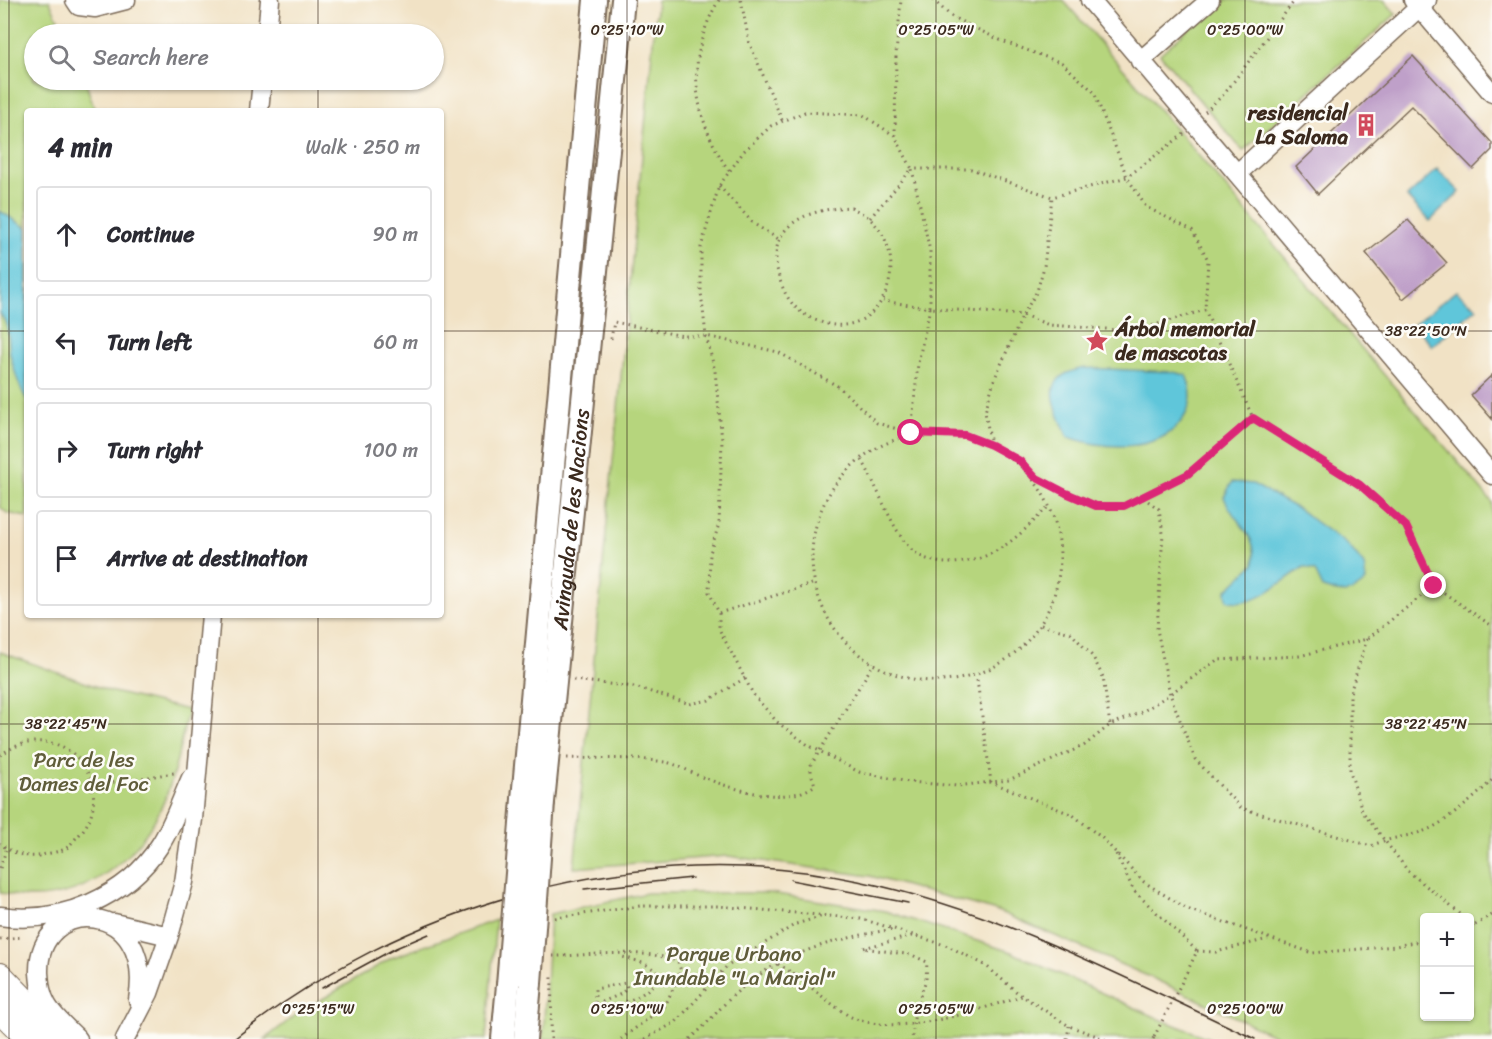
<!DOCTYPE html>
<html lang="en">
<head>
<meta charset="utf-8">
<style>
	:root { --surface:#fff; --page:#f7f7f7; --text:#2b2b33; --muted:#7c7c81; --line:#e1e1e2 }
	body { margin:0; font-family:Sriracha,sans-serif; background:var(--page); color:var(--text) }
	.controls { position:absolute; right:18px; bottom:18px; display:grid; overflow:hidden; border-radius:6px; box-shadow:0 2px 4px #0004 }
	.controls button { width:54px; height:54px; display:grid; place-items:center; padding:0; border:0; border-bottom:2px solid var(--line); background:var(--surface); color:var(--text); font:30px sans-serif }
	.stop { position:absolute; width:18px; height:18px; margin:-14px; border:4px solid #db2777; border-radius:50%; background:#fff }
	.stop.end { background:#db2777; border-color:#fff; box-shadow:0 2px 6px #0008 }
	.list { margin:0; padding:0; list-style:none }
	h2 { display:flex; justify-content:space-between; align-items:center; height:78px; margin:0; padding:0 24px; font-size:26px }
	h2 small { font-size:20px; font-weight:400; color:var(--muted) }
	.list li { display:grid; grid-template-columns:39px 1fr auto; gap:18px; align-items:center; box-sizing:border-box; height:96px; margin:0 12px 12px; padding:0 12px; border:2px solid var(--line); border-radius:6px }
	.list b { display:block; font-size:22px; white-space:nowrap }
	.list em { font-size:20px; font-style:normal; color:var(--muted) }
	.icon { flex:none; width:33px; height:33px; fill:none; stroke:currentColor; stroke-width:2; stroke-linecap:round; stroke-linejoin:round }
	.map { position:relative; flex:none; width:1492px; height:1039px; overflow:hidden }
	.search { position:absolute; background:var(--surface); box-shadow:0 2px 4px #0004; left:24px; top:24px; width:420px; height:66px; display:flex; align-items:center; gap:15px; box-sizing:border-box; padding:0 21px; border-radius:33px; color:var(--muted); font-size:22px }
	.panel { position:absolute; background:var(--surface); box-shadow:0 2px 4px #0004; left:24px; top:108px; width:420px; height:510px; border-radius:6px }
	.map>svg:first-child { display:block }
	.green { fill:#b6d57d; stroke:#78804e; stroke-width:1.5; fill-rule:evenodd }
	.water { fill:#5ec6da; stroke:#4c787c; stroke-width:1.5 }
	.building { fill:#bfa0c9 }
	.lines { fill:none; stroke-linecap:round; stroke-linejoin:round }
	.minor-casing { stroke:#7b6a58; stroke-width:21 }
	.tertiary-casing { stroke:#7b6a58; stroke-width:26 }
	.secondary-casing { stroke:#7b6a58; stroke-width:28 }
	.path { stroke:#7b6a58; stroke-width:3; stroke-dasharray:1.5 4.5; stroke-linecap:butt }
	.minor { stroke:#fff; stroke-width:18 }
	.tertiary { stroke:#fff; stroke-width:22 }
	.secondary { stroke:#fff; stroke-width:26 }
	.tram { stroke:#3b2a1e; stroke-width:1.5 }
	.tertiary-bridge-casing { stroke:#7b6a58; stroke-width:26; stroke-linecap:butt }
	.path-bridge { stroke:#7b6a58; stroke-width:3; stroke-dasharray:1.5 4.5; stroke-linecap:butt }
	.tertiary-bridge { stroke:#fff; stroke-width:22 }
	.route { stroke:#db2777; stroke-width:8 }
	.ticks { fill:none; stroke:#3b2a1e; stroke-width:1.5; stroke-opacity:0.45 }
	.labels { text-anchor:middle; stroke-width:5; stroke-linejoin:round; paint-order:stroke }
	.poi-label { font-size:21px; font-weight:bold; fill:#3b2a1e; stroke:#fdfcf7; text-anchor:end }
	.street-label { font-size:21px; fill:#3b2a1e; stroke:#fdfcf7 }
	.park-label { font-size:21px; fill:#605d3a; stroke:#fdfcf7 }
	.ticks-label { font-size:15px; text-anchor:middle; fill:#3b2a1e; stroke:#fdfcf7; stroke-width:5; stroke-linejoin:round; paint-order:stroke }
</style>
</head>
<body>
<div class="map">
<svg width="1492" height="1039" viewBox="0 0 1492 1039">
	<rect width="100%" height="100%" fill="#fdfcf7"/>
	<filter id="ink" filterUnits="userSpaceOnUse"><feTurbulence type="fractalNoise" baseFrequency=".0167" numOctaves="2"/><feDisplacementMap in="SourceGraphic" scale="12" xChannelSelector="R" yChannelSelector="G"/><feConvolveMatrix kernelMatrix="1 2 1 2 8 2 1 2 1" color-interpolation-filters="sRGB"/></filter>
	<filter id="wash" filterUnits="userSpaceOnUse"><feTurbulence type="fractalNoise" baseFrequency=".008" numOctaves="4" result="noise"/><feDisplacementMap in="SourceGraphic" scale="24" xChannelSelector="R" yChannelSelector="G"/><feGaussianBlur stdDeviation="1.35" result="paint"/><feColorMatrix in="noise" values="0 0 0 0 0 0 0 0 0 0 0 0 0 0 0 0 0 1.4 0 .05"/><feComposite in="paint" operator="in"/></filter>
	<g filter="url(#wash)">
		<rect width="100%" height="100%" fill="#f1e2c5"/>
		<path class="green" d="M0,0H49L65,34H34V80H85L95,111H27V517L7,513L0,507Z
			M657,0H1063L1182,136L1492,502V1039H1282L1150,977L1000,912L870,876L728,856L574,868ZM1424,918H1470V1016H1424Z
			M1220,0H1384L1396,14L1243,151L1160,54Z
			M0,652L109,691L188,710C180,744 175,781 159,812C135,859 87,898 32,897C21,897 10,894 0,893Z
			M647,893H770L885,911L1011,952L1162,1020L1211,1039H1023L1018,1037L978,1039H543L550,914Z
			M496,920L486,1039H265L297,1014L391,958Z"/>
		<path class="water" d="M1437,169L1460,192L1430,221L1407,197Z
			M0,211L27,228V400C20,390 13,367 10,354C8,339 10,327 0,313Z
			M1456,291L1477,308L1432,346L1414,324Z
			M1086,368L1173,372L1186,375C1193,392 1193,403 1183,419C1159,454 1104,449 1068,437C1054,405 1037,375 1086,368Z
			M1232,482L1253,484L1298,509L1349,546L1364,565L1366,581C1350,596 1343,595 1323,588L1315,571L1304,567C1282,581 1253,609 1227,600L1226,591L1254,564C1258,532 1234,524 1224,497Z"/>
		<g id="blocks">
			<path class="building" d="M1413,56L1492,143V150L1473,169L1411,106L1318,194L1296,167Z
				M1408,220L1447,263L1403,299L1366,253Z
				M1492,375V419L1471,395Z"/>
		</g>
	</g>
	<g filter="url(#ink)">
		<use href="#blocks" fill-opacity="0" stroke="#7b6a58" stroke-width="1.5"/>
		<g class="lines">
			<g class="minor-casing">
				<path id="minor" d="M75,0L79,6L95,8L126,0
					M1090,0L1492,475
					M1413,0L1492,93
					M267,34L270,0
					M1140,61L1210,0
					M259,111L262,80
					M1238,173L1427,0
					M0,916C60,925 127,897 160,845C173,825 181,800 191,778
					M114,923L169,936
					M78,1039C68,1029 54,1017 47,1005C41,995 40,985 39,973C37,894 156,898 138,1000
					M125,1039L149,993L169,936L184,882L193,819L211,615"/>
			</g>
			<g class="tertiary-casing">
				<g id="tertiary">
					<path d="M523,799L595,0"/>
					<path id="s1" d="M543,802L623,0"/>
					<path d="M503,1039L508,985"/>
					<path d="M525,1039L530,983"/>
				</g>
			</g>
			<g class="secondary-casing">
				<path id="secondary" d="M0,976L61,1039
					M0,1009L30,1039"/>
			</g>
			<path class="path" d="M719,0C684,59 692,116 729,171
				M741,0L749,42L782,120
				M933,0L952,17L1002,41L1062,63L1094,92L1127,177L1146,207L1192,230L1208,260L1205,310
				M1205,112L1225,93L1295,0
				M1184,134L1127,177L1052,197L971,169H912L930,251V308L1023,315L1049,325L1134,331L1205,310L1253,418L1360,485L1406,526L1434,586L1367,639L1299,656L1217,660L1170,694L1195,759L1241,808L1371,846C1389,837 1411,837 1429,829C1449,820 1477,796 1492,780
				M895,136L896,54L901,0
				M719,186L754,224L780,240
				M851,207C857,211 865,214 870,219C917,262 879,349 813,319C796,311 787,300 781,283C761,227 804,209 851,207Z
				M870,218L912,169L895,136L863,115L805,112L771,126L744,151L719,186L701,247V292L706,336L715,371L722,440L719,524L710,553L709,592L719,613V629L753,694L777,722L808,745L859,772L909,782L957,786L1009,780L1085,745L1110,725L1142,712L1170,694L1157,629L1163,533L1159,509L1141,496
				M611,339L614,322L683,336H706L778,352L839,387L877,423L911,433L918,363L930,308L883,301
				M812 557a124 124 0 1 1 248 0a124 124 0 1 1-248 0Z
				M991,445L985,412L994,380L1023,315L1037,291L1044,267L1052,197
				M862,460C875,482 894,534 911,549C921,559 936,563 949,563C994,563 1020,535 1050,505
				M1037,478L1096,505H1123L1188,474L1253,418
				M1434,586L1492,626
				M719,613L812,584
				M1041,625L1071,633L1093,657L1103,677L1110,725
				M1367,639L1350,693V771L1362,811L1408,871L1465,918
				M573,680L635,687L690,704L709,700L745,678
				M977,680L991,782L1073,815L1102,838L1144,882L1187,909L1312,953L1396,946L1424,940
				M0,755C11,748 21,743 34,742C85,737 113,801 78,836C74,840 70,846 65,849C59,852 49,853 42,855C29,859 10,853 0,843
				M567,758C599,759 633,757 665,762C678,764 691,773 704,778C734,789 787,807 815,785L811,773V765L874,663
				M95,785L174,773
				M1116,854L1134,891L1197,951L1188,970
				M0,868L6,850
				M555,918L640,906H718L862,919L948,946L985,965L1018,993L1069,1026L1105,1039
				M1470,922L1475,926
				M1470,928L1492,915
				M912,936L863,948L912,955L927,962L926,980L915,1010L912,1039
				M0,939L23,937
				M1197,951L1216,952L1268,939
				M553,956C588,956 647,947 678,962L681,971L665,1006L621,1039
				M778,964C804,979 824,1000 849,1016C897,1039 974,1011 1022,996
				M602,1002L621,994L627,988L626,983L595,989V1011C620,1004 645,999 660,976C651,963 633,960 619,956
				M551,1039L552,975
				M645,1039L676,1022L726,967L796,924L823,916
				M690,1039C707,1025 720,1007 736,993C782,952 835,939 894,929
				M1067,1039L1069,1026
				M1153,1039L1154,1037"/>
			<use href="#minor" class="minor"/>
			<use href="#tertiary" class="tertiary"/>
			<use href="#secondary" class="secondary"/>
			<path class="tram" d="M791,880L908,903
				M584,889L692,878
				M322,988L396,948L429,934
				M234,1039C406,902 641,835 858,881C998,910 1127,979 1255,1039"/>
			<g class="tertiary-bridge-casing">
				<path id="tertiary-bridge" d="M530,983L543,802
					M508,985L523,799"/>
			</g>
			<path class="path-bridge" d="M1154,1037L1188,970"/>
			<use href="#tertiary-bridge" class="tertiary-bridge"/>
		</g>
	</g>
	<g class="lines" filter="url(#ink)">
		<path class="route" d="M911,433L965,435L991,445L1020,461L1035,477L1066,493L1096,506H1124L1188,474L1253,418L1360,485L1406,526L1434,586"/>
	</g>
	<path class="ticks" d="M9,0V1039M318,0V34M627,0V1039M936,0V1039M1245,0V1039M318,80V111M0,331H27M441,331H1492M318,615V1039M0,724H1492"/>
	<defs>
		<g id="building-bare" transform="scale(1.8)"><path d="M-4-6H4V6H1V3H-1V6H-4ZM-2.5-4.3h1.7v1.8h-1.7ZM.8-4.3h1.7v1.8H.8ZM-2.5-1h1.7V.8h-1.7ZM.8-1h1.7V.8H.8Z" fill="#d1495b" stroke="#fdfcf7" stroke-width="2.5" paint-order="stroke"/></g>
		<g id="sight-bare" transform="scale(1.8)"><path d="M0-6L1.8-2.2L6-1.7L2.9 1.2L3.7 5.4L0 3.3L-3.7 5.4L-2.9 1.2L-6-1.7L-1.8-2.2Z" fill="#d1495b" stroke="#fdfcf7" stroke-width="2.5" paint-order="stroke"/></g>
	</defs>
	<g fill-rule="evenodd">
		<use href="#building-bare" x="1366" y="125"/>
		<use href="#sight-bare" x="1097" y="341"/>
	</g>
	<g class="labels">
		<g class="poi-label">
			<text x="1348" y="120">residencial<tspan x="1348" dy="24">La Saloma</tspan></text>
			<text x="1115" y="336" text-anchor="start">Árbol memorial<tspan x="1115" dy="24">de mascotas</tspan></text>
		</g>
		<g class="street-label">
			<text dy="7" stroke="none"><textPath href="#s1" startOffset="284">Avinguda de les Nacions</textPath></text>
		</g>
		<g class="park-label">
			<text x="84" y="767">Parc de les<tspan x="84" dy="24">Dames del Foc</tspan></text>
			<text x="734" y="961">Parque Urbano<tspan x="734" dy="24">Inundable "La Marjal"</tspan></text>
		</g>
	</g>
	<g class="ticks-label">
		<text x="627" y="35">0°25'10"W</text>
		<text x="936" y="35">0°25'05"W</text>
		<text x="1245" y="35">0°25'00"W</text>
		<text x="1426" y="336">38°22'50"N</text>
		<text x="66" y="729">38°22'45"N</text>
		<text x="1426" y="729">38°22'45"N</text>
		<text x="318" y="1014">0°25'15"W</text>
		<text x="627" y="1014">0°25'10"W</text>
		<text x="936" y="1014">0°25'05"W</text>
		<text x="1245" y="1014">0°25'00"W</text>
	</g>
</svg>
<div class="controls">
<button>+</button>
<button>−</button>
</div>
<div class="stop" style="left:911px;top:433px"></div>
<div class="stop end" style="left:1434px;top:586px"></div>
<div class="search"><svg class="icon" aria-label="search" viewBox="0 0 24 24"><circle cx="10" cy="10" r="6"/><path d="M15 15l6 6"/></svg>Search here</div>
<section class="panel">
<h2>4 min<small>Walk · 250 m</small></h2>
<ul class="list">
<li><svg class="icon" aria-label="ahead" viewBox="0 0 24 24"><path d="M12 20V5M6 11l6-6 6 6"/></svg><div><b>Continue</b></div><em>90 m</em></li>
<li><svg class="icon" aria-label="left" viewBox="0 0 24 24"><path d="M17 20v-9H6M10 6l-5 5 5 5"/></svg><div><b>Turn left</b></div><em>60 m</em></li>
<li><svg class="icon" aria-label="right" viewBox="0 0 24 24"><path d="M7 20v-9h11M14 6l5 5-5 5"/></svg><div><b>Turn right</b></div><em>100 m</em></li>
<li><svg class="icon" aria-label="arrive" viewBox="0 0 24 24"><path d="M6 21V4h12l-3 4 3 4H6"/></svg><div><b>Arrive at destination</b></div></li>
</ul>
</section>
</div>
</body>
</html>
